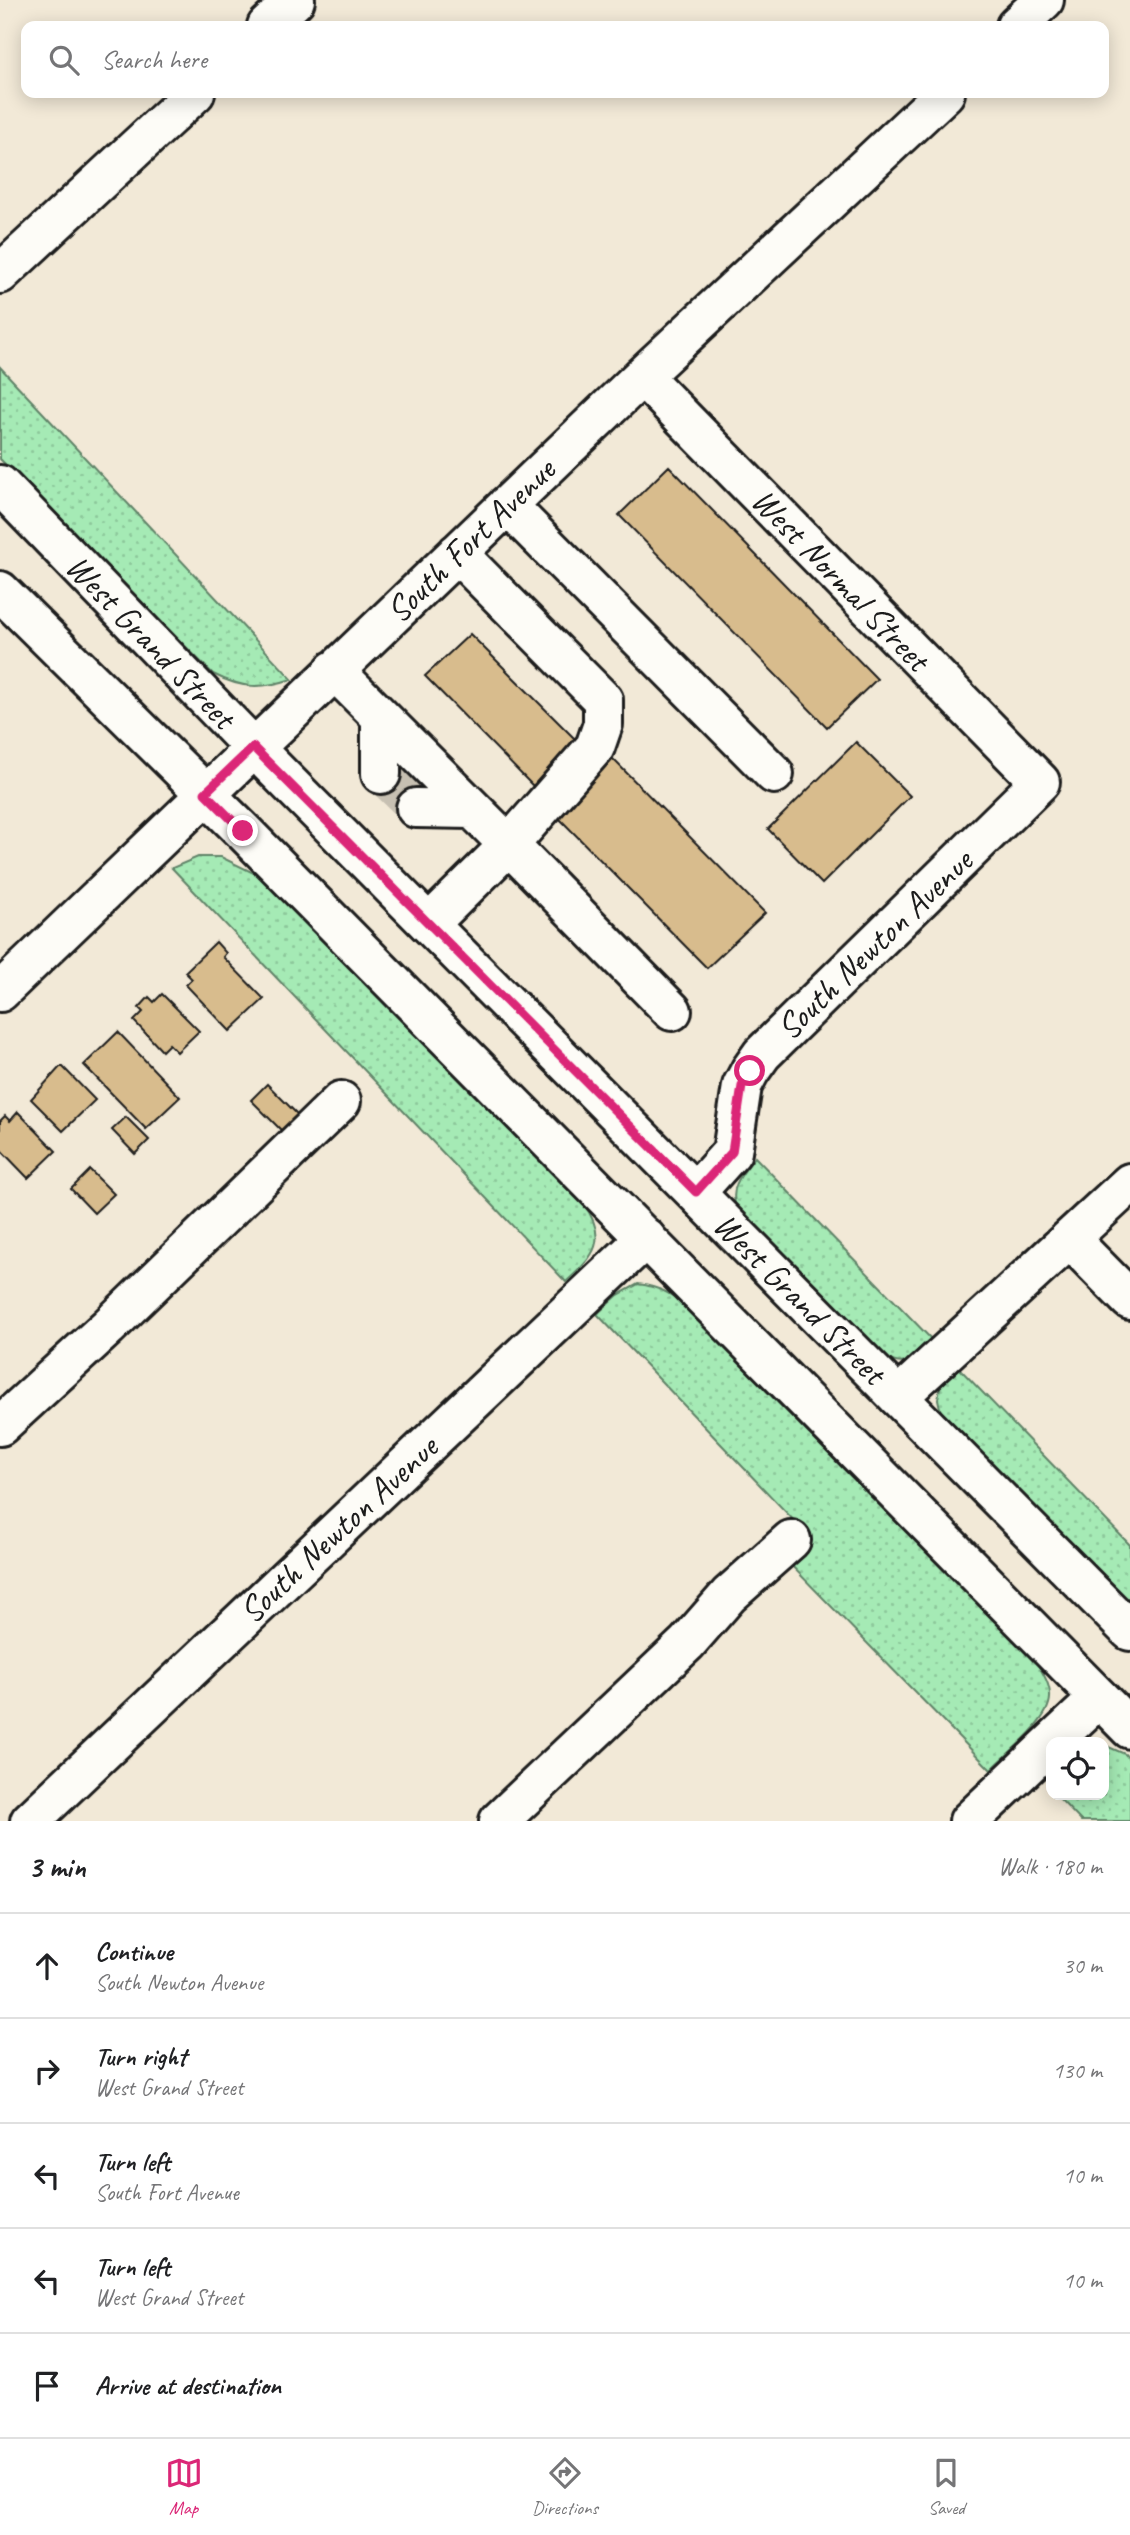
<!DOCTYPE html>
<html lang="en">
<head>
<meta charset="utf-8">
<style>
	:root { --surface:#fff; --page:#f6f6f6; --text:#202124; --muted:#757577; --line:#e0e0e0; --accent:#db2777 }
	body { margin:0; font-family:Caveat,sans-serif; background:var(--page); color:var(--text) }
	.controls { position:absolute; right:21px; bottom:21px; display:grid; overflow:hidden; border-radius:14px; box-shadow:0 4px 18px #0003 }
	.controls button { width:63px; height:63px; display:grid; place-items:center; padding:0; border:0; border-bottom:2px solid var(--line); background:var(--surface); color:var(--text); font:35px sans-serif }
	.stop { position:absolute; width:21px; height:21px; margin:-16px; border:5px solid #db2777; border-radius:50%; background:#fff }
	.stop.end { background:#db2777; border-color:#fff; box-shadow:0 2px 7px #0008 }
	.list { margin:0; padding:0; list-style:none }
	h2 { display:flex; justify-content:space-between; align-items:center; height:91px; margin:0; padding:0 28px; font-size:30px }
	h2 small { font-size:23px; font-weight:400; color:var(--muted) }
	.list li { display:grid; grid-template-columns:46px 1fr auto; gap:21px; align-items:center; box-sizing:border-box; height:105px; padding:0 28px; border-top:2px solid var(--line) }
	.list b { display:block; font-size:26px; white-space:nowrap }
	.list p { margin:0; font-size:23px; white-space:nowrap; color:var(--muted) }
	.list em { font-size:23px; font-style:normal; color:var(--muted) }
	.icon { flex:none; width:38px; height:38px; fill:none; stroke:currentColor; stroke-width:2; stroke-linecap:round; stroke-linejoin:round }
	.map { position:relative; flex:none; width:1130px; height:1821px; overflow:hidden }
	.search { position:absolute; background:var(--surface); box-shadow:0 4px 18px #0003; left:21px; right:21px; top:21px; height:77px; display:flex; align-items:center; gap:18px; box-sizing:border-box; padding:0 24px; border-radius:14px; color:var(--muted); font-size:26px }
	.sheet { height:616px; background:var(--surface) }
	nav { display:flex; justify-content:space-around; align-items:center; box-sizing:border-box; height:98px; border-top:2px solid var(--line); background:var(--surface); font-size:19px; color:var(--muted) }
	nav a { display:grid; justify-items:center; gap:4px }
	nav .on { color:var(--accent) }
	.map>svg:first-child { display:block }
	.grass { fill:url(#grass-dots); stroke:#608368; stroke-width:2 }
	.building { fill:#d8bc8d; stroke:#1c1c1c; stroke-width:2 }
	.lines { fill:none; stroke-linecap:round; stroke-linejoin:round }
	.minor-tunnel { stroke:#c7c0b2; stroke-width:38; stroke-dasharray:38 19; stroke-linecap:butt }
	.minor-casing { stroke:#1c1c1c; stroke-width:44 }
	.major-casing { stroke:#1c1c1c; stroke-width:44 }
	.minor { stroke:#fdfcf7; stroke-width:38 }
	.major { stroke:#fdfcf7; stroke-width:38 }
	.route { stroke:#db2777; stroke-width:9 }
	.labels { text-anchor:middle; stroke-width:6; stroke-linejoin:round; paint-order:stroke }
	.street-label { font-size:35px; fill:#1c1c1c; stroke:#fdfcf7 }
</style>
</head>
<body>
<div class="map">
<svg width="1130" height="1821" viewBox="0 0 1130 1821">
	<defs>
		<pattern id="grass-dots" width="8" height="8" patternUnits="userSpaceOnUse" patternTransform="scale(1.75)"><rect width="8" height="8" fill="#a5eab5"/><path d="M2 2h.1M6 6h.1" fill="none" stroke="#8dc89b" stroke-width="1.8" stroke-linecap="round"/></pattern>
	</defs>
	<rect width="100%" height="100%" fill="#f2e9d7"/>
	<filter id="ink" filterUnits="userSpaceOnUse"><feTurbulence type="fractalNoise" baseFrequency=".0143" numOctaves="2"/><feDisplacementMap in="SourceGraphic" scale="14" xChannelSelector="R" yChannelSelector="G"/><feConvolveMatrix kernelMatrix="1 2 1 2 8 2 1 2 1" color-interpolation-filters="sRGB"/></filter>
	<g filter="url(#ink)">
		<path class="grass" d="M0,367L292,679C262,689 242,689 213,674L0,459Z
			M198,857H221L260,876L583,1203C609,1239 595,1256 566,1282L172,868Z
			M755,1157L935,1343C920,1355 907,1371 887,1358L736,1207C729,1186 743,1173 755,1157Z
			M638,1284C661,1287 674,1295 691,1310L1037,1663C1043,1673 1051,1686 1050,1698C1049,1722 1007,1753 991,1770L783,1557L804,1531L597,1314L618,1295Z
			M959,1368L1130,1545V1600L1121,1595L941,1413L938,1399L940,1387Z
			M1104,1745L1125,1754L1130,1760V1821H1081L1056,1795H1104Z"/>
		<path class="building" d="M669,466L877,679L827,727L619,515Z
			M470,634L578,742L533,786L425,676Z
			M856,742L910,796L822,884L768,829Z
			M608,754L765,913L707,968L551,810Z
			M216,942L226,953L223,957L264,999L230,1031L186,985L192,979L185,972Z
			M162,994L199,1031L177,1052L169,1044L162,1051L134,1021L143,1012L139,1008L149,997L154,1002Z
			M118,1032L180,1097L146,1129L84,1065Z
			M60,1067H63L95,1100L63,1131L31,1099Z
			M267,1084L298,1115L282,1131L251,1100Z
			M18,1112L56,1151L28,1178L0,1149V1121L5,1116L10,1121Z
			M126,1117L149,1140L135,1154L112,1130Z
			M90,1170L114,1194L94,1213L71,1189Z"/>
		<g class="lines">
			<path class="minor-tunnel" d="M381,774L416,808"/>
			<g class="minor-casing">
				<path id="minor" d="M267,26L295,0
					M1016,26L1044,0
					M0,274L195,93
					M642,376L1040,782L762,1054L750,1071L742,1086L732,1152L696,1192
					M507,505L774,774
					M457,553L603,700V724L595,747L509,845L672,1011
					M334,670L509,845L429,924
					M381,717V774
					M416,808L472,809
					M0,992L642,376L945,93
					M1070,1239L1130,1300
					M898,1397L1130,1183
					M0,1426L108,1327L341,1101
					M1052,1742L1099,1698
					M30,1821L646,1238
					M499,1821L687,1643L729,1595L791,1540
					M969,1821L1051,1743"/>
			</g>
			<g class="major-casing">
				<path id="major" d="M0,485L253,747L1130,1631
					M0,591L243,831L1130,1729"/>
			</g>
			<use href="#minor" class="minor"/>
			<use href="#major" class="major"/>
		</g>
	</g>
	<g class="lines" filter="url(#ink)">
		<path class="route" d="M243,831L205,793L253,747L696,1192L732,1152L742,1086L750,1071"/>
	</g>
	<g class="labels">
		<g class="street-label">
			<text transform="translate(470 540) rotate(-44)" y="12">South Fort Avenue</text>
			<text transform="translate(841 579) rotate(46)" y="12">West Normal Street</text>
			<text transform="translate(151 641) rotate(46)" y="12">West Grand Street</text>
			<text transform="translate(874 944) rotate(-44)" y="12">South Newton Avenue</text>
			<text transform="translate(800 1298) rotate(45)" y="12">West Grand Street</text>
			<text transform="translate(338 1529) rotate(-43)" y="12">South Newton Avenue</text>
		</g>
	</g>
</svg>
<div class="controls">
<button><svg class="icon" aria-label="locate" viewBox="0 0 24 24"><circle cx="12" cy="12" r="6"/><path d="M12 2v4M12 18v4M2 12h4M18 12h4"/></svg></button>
</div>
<div class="stop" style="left:750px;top:1071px"></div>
<div class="stop end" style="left:243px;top:831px"></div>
<div class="search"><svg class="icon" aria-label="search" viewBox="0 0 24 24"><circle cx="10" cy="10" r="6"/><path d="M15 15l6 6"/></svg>Search here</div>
</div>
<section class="sheet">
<h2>3 min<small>Walk · 180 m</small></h2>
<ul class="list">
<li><svg class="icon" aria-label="ahead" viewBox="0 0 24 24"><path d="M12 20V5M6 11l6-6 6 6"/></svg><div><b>Continue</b><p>South Newton Avenue</p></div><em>30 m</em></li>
<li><svg class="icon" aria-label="right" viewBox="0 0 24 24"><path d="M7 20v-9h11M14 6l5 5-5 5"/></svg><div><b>Turn right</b><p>West Grand Street</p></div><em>130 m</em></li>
<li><svg class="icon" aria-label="left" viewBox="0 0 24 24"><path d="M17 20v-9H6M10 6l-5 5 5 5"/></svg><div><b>Turn left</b><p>South Fort Avenue</p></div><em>10 m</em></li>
<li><svg class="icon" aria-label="left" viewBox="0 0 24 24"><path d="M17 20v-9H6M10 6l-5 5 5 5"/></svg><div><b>Turn left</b><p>West Grand Street</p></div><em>10 m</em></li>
<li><svg class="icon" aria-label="arrive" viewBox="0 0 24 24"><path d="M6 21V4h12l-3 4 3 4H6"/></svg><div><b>Arrive at destination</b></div></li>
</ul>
</section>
<nav>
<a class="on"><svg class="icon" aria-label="map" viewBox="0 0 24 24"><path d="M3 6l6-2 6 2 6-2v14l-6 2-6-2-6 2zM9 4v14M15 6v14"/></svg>Map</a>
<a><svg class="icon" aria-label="directions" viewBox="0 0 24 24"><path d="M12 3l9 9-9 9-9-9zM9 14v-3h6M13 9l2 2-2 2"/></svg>Directions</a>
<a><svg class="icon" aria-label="saved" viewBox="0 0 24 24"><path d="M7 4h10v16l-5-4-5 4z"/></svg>Saved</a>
</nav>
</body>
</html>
